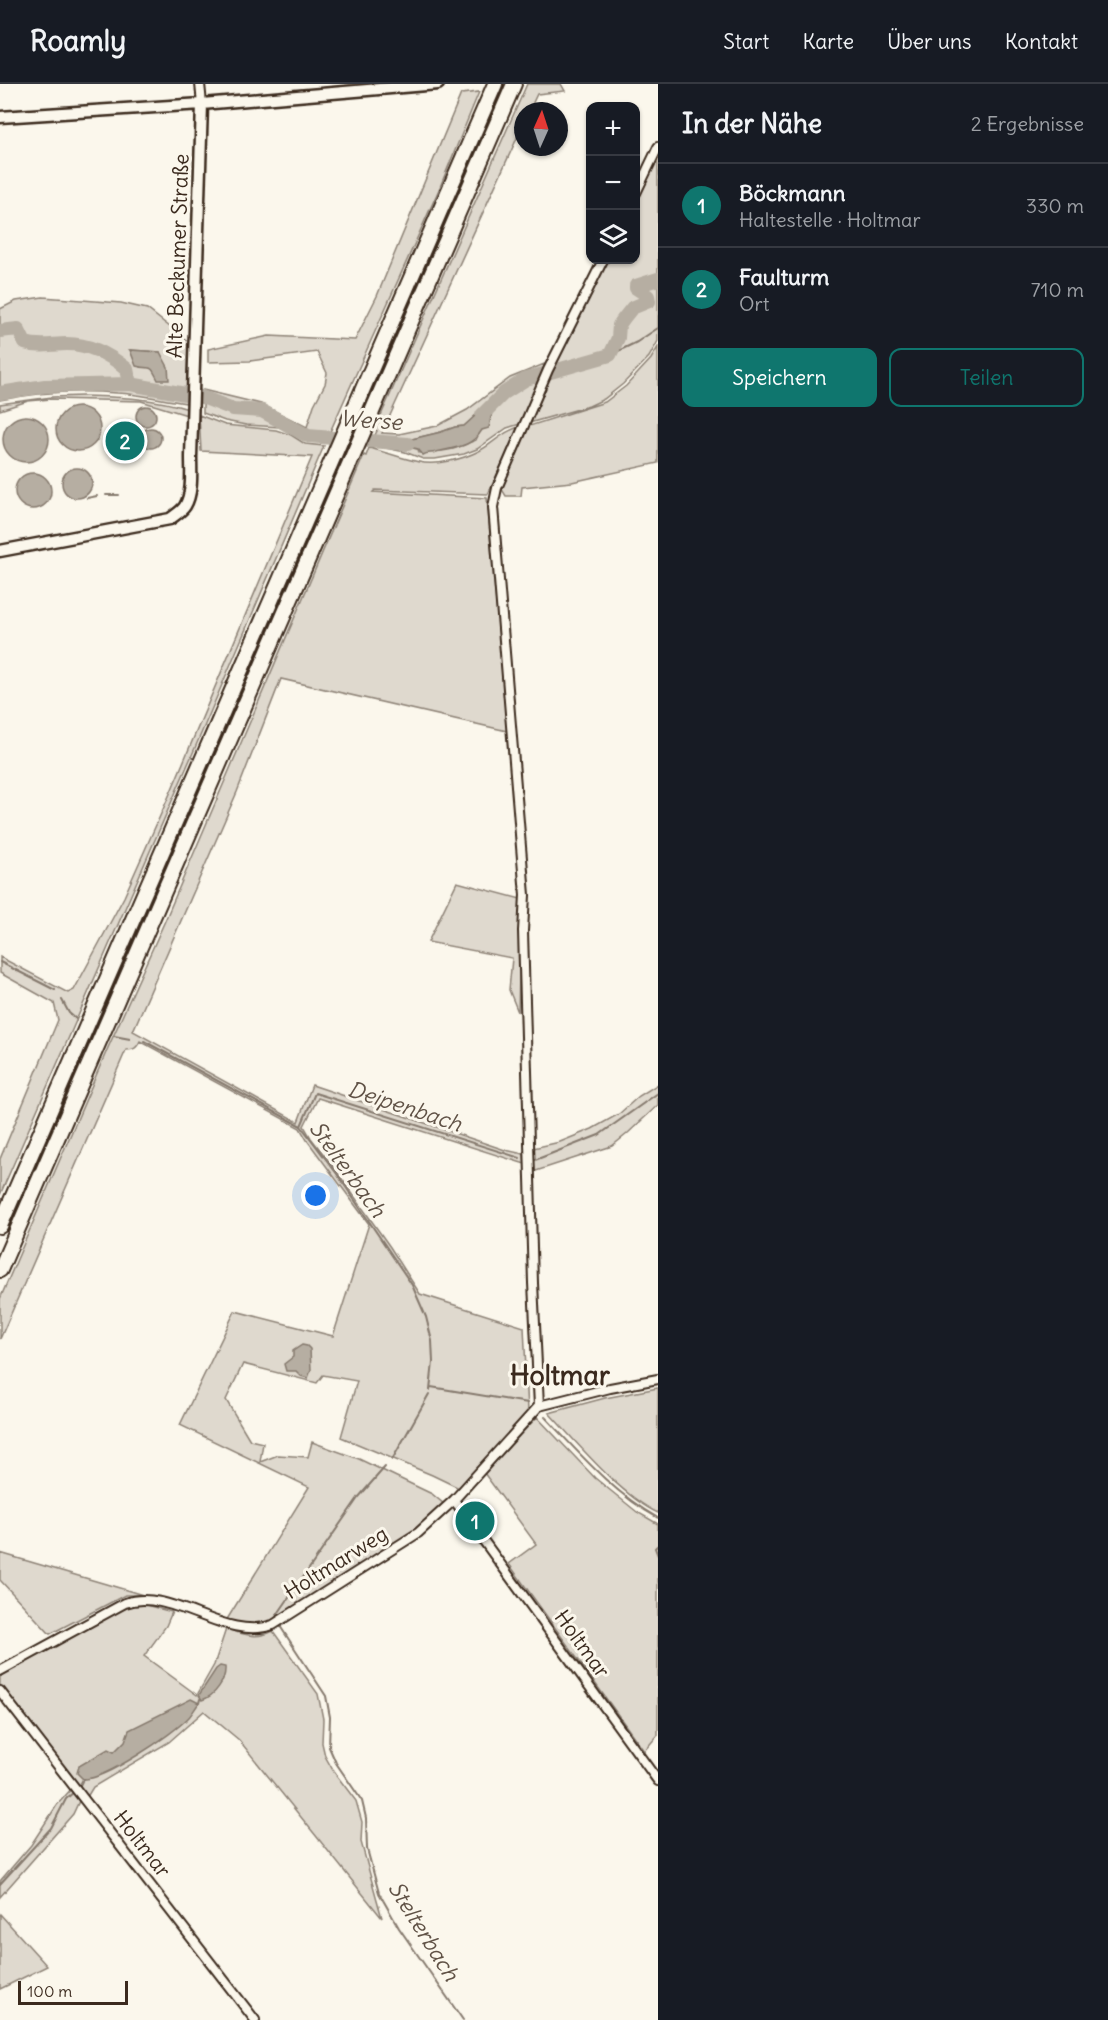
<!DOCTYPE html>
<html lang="de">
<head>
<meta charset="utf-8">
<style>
	:root { --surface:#171b24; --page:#242831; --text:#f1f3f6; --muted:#9ea1a6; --line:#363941; --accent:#0f766e }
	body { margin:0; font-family:Delius,sans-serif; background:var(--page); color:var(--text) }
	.controls { position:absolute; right:18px; top:18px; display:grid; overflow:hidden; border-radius:12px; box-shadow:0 2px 4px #0004 }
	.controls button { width:54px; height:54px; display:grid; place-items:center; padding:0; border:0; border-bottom:2px solid var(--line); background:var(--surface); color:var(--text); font:30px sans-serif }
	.compass { position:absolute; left:514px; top:18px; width:54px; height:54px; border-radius:50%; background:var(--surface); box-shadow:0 2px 4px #0004; rotate:3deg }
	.scale { position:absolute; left:18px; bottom:15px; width:110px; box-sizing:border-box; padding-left:6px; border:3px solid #3b2a1e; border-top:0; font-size:16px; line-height:21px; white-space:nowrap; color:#3b2a1e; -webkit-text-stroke:4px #fbf7ec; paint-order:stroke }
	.you { position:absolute; left:316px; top:1112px; width:21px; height:21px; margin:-15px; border:4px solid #fff; border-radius:50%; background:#1a73e8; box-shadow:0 0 0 9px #1a73e833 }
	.badge { display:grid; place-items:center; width:39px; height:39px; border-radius:50%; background:var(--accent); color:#fff; font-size:20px; font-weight:700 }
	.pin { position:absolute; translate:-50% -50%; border:3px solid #fff; box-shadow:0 2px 6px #0006 }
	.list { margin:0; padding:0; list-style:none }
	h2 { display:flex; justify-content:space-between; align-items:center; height:78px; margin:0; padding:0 24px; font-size:26px }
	h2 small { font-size:20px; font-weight:400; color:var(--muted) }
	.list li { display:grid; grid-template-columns:39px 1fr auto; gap:18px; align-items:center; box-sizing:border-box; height:84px; padding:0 24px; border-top:2px solid var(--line) }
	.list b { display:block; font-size:22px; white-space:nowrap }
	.list p { margin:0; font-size:20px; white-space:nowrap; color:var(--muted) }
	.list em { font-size:20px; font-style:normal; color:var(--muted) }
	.actions { display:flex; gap:12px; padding:18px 24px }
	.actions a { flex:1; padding:14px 0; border:2px solid var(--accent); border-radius:12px; text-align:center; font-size:21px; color:var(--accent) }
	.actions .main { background:var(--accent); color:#fff }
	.icon { flex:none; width:33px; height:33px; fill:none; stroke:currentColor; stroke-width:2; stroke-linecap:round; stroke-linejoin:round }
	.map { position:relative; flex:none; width:658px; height:1936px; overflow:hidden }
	header { display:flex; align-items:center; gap:36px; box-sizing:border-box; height:84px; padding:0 30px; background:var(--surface); border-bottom:2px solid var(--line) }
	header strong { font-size:28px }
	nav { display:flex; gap:33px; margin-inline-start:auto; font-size:21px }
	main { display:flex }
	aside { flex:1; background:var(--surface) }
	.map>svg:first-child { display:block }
	.green { fill:#dfd9ce; stroke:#8d8276; stroke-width:1.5; fill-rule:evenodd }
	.water { fill:#b6aea2; stroke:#85796d; stroke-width:1.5 }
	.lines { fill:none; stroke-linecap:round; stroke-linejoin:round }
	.stream { stroke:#85796d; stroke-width:2 }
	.river { stroke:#b6aea2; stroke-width:14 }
	.street-casing { stroke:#3b2a1e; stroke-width:12 }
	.secondary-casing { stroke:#3b2a1e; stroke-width:15 }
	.highway-casing { stroke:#3b2a1e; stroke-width:18 }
	.street { stroke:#fbf7ec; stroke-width:8 }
	.secondary { stroke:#fbf7ec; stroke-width:10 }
	.highway { stroke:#fbf7ec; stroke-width:14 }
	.labels { text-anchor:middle; stroke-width:6; stroke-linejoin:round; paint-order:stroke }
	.street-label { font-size:21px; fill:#3b2a1e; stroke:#fbf7ec }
	.water-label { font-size:22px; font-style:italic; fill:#605246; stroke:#fbf7ec }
	.district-label { font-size:27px; font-weight:bold; fill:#3b2a1e; stroke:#fbf7ec }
</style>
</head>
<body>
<header>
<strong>Roamly</strong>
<nav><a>Start</a><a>Karte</a><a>Über uns</a><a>Kontakt</a></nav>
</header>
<main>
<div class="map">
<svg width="658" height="1936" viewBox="0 0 658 1936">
	<rect width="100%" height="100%" fill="#fbf7ec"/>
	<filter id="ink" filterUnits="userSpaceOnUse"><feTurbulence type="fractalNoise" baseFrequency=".0167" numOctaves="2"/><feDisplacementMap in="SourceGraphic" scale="12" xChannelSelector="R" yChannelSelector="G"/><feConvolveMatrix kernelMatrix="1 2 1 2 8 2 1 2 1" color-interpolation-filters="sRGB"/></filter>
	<g filter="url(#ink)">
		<path class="green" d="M527,0H561L565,7L537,10L529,27H523V41L382,349L399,350L437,342L467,326L510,294L544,280C544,294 527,325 520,340L507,344L477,365L464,370L435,375H423L405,368L370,361L377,347L375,345ZM494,318L476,356C468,359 460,363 453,365C442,368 431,368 419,369L418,365L393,361L394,356L412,355L441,348L455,343L464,342Z
			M479,8L440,103L325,359L306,357L292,348L279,343L246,341L225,337L203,329V306L261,320L307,343L314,321L325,300L327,289L317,268L250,277L208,278V265L269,252L355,256L377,212L461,10Z
			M658,69V257L649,273L623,300L604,315L589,322L529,339L548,294L605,176H636V113Z
			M43,213L121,219L147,225L189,258L186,319C163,316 140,310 117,309C78,306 38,308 0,316V225L16,217ZM130,266L160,268L156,292L155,286Z
			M658,263V379L572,398L522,403L521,412H506L501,404L526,343L605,318L626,302L651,275Z
			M83,312C118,313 155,314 188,325L187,331L141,317L51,315L28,317L0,326V320L52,313Z
			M199,331L225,341L276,346L291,351L305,360L324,362L192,671L0,1111V1075L58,936L54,919L0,889V873L68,909L74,906L124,813L172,705L312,373L201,367Z
			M519,343L488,410L375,406L373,408L487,414L507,647L281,595L237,708L133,947L298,1038L312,1001L505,1066L524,1070L525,1080L318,1014L304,1042L311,1054L335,1085L390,1163L420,1210L524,1243L528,1328L459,1404L432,1391L341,1353L357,1297L323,1291L317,1299L243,1280L226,1316L250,1356L263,1359L260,1378L278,1371L308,1373L312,1358L359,1375L432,1410L444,1420L418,1445L272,1538L260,1543L226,1537L309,1403L180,1341L235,1227L333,1252L369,1140L307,1056L300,1044L140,957C137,964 134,966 126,966L0,1255V1215L107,966L164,839L364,371L366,372L369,364C386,368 403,375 419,378C437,382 463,375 479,367C493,360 503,347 519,343Z
			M457,798L521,815L518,928L509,906L512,874L428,858Z
			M658,1000V1021L627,1050L612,1062L533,1088V1064L560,1058L592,1045L619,1030L639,1012Z
			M658,1304V1429C620,1411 578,1360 549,1329L605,1314Z
			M537,1333L595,1394L637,1428L658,1440V1651L644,1667L509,1480L536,1460L484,1389Z
			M0,1469L123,1505L143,1511H125L50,1550L0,1496Z
			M142,1520L172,1528L166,1542L144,1572L197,1611L214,1581L226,1545C243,1550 256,1556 273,1547L318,1610L323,1635L322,1659L325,1672L334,1688L356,1717L362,1738L361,1758L382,1834L239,1656L204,1627L169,1658L93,1703L87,1713L0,1601V1592L122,1525L133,1521Z
			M73,1703L80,1715L73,1730L0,1813V1797L31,1761L57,1721Z
			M0,1830L47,1882L0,1905Z"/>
		<path class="water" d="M130,266L160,268L168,283L169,296H158C149,278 153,287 136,282Z
			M494,317L489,344L482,346C471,364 455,363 436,368C431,370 428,368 423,371L418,365L389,359L394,356L412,355L441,348L455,343L464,342L489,319Z
			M136 332a10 10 0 1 1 20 0a10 10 0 1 1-20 0Z
			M56 345a22 22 0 1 1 44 0a22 22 0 1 1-44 0Z
			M3 355a23 23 0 1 1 46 0a23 23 0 1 1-46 0Z
			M141 354a10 10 0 1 1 20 0a10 10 0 1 1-20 0Z
			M62 399a15 15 0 1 1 30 0a15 15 0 1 1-30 0Z
			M15 407a18 18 0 1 1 36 0a18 18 0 1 1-36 0Z
			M302,1261L307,1262L310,1265L311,1286L308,1294L301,1292L296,1287H286L284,1280L293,1273V1267Z
			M220,1582L225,1583C226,1596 215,1612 202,1616L199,1611L216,1585Z
			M191,1615L199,1619C195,1624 192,1630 188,1634C173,1650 103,1697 83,1695L77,1689L79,1682L108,1665L114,1668L125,1657L129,1646Z"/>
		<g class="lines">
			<path class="stream" d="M610,271L637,258L658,244
				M106,411H119
				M87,414L97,412
				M0,878L55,906
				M62,916L69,929L76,935
				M114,952L130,955
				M144,957L301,1042L337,1090L412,1201L426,1233L432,1257L433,1278L430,1306
				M301,1042L315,1009L520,1074
				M535,1076L599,1051L658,1009
				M431,1303L528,1319
				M545,1333C580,1370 613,1409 658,1434
				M392,1376L429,1310
				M658,1461L655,1464L658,1472
				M275,1534L358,1414L385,1383
				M280,1542L326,1612L330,1633L329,1663L336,1679L362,1717L366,1734L367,1765L379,1809L399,1844L463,1936
				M199,1619L200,1615
				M80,1701L83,1695
				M0,1800L51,1744L66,1715L75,1707"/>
			<path class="river" d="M0,247L18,245L25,259C40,264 52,260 67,260C90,260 110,271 127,285L130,300
				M0,309L45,302L130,300L202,313L233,325L262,327L308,352L408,360
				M482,331L504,309L526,295L610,271L618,254L619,241L624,234L632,224L649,217L648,212L636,204V202L658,195"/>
			<g class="street-casing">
				<path id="street" d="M200,0L202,20
					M636,109L658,63
					M539,1322L533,1199L523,847L525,811L493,423L497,404L548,286L603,176
					M454,1416L658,1697
					M0,1587L125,1519C171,1503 225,1558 273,1541L418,1449L454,1416L539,1322L610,1304L658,1295
					M0,1607L255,1936"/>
			</g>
			<g class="secondary-casing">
				<path id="secondary" d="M0,33L202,20L438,0
					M0,467L170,435C175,431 182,427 185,422C193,409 191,387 191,373L202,20"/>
			</g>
			<g class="highway-casing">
				<path id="highway" d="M0,1142L495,0
					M0,1186L514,0"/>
			</g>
			<use href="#street" class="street"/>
			<use href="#secondary" class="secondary"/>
			<use href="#highway" class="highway"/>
		</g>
	</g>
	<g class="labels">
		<g class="street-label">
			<text transform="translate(178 172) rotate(-88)" y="7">Alte Beckumer Straße</text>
			<text transform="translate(336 1479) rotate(-32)" y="7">Holtmarweg</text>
			<text transform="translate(582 1560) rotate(54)" y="7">Holtmar</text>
			<text transform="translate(142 1760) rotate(52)" y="7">Holtmar</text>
		</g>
		<g class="water-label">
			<text transform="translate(371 336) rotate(4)" y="8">Werse</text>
			<text transform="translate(405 1022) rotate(18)" y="8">Deipenbach</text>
			<text transform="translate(348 1085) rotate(54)" y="8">Stelterbach</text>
			<text transform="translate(424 1847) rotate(58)" y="8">Stelterbach</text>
		</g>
		<g class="district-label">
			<text x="560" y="1301">Holtmar</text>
		</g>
	</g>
</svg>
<div class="controls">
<button>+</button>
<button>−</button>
<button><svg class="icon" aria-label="layers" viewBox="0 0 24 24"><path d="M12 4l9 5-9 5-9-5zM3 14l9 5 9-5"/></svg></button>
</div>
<svg class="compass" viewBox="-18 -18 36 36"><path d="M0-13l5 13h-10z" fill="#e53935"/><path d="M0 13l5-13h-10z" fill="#9ea1a6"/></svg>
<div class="scale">100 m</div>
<div class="you"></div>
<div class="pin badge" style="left:475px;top:1437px">1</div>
<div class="pin badge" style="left:125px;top:357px">2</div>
</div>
<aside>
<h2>In der Nähe<small>2 Ergebnisse</small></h2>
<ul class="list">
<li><span class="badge">1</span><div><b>Böckmann</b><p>Haltestelle · Holtmar</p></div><em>330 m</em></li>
<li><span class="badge">2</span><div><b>Faulturm</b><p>Ort</p></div><em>710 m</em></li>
</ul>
<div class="actions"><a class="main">Speichern</a><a>Teilen</a></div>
</aside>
</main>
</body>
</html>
